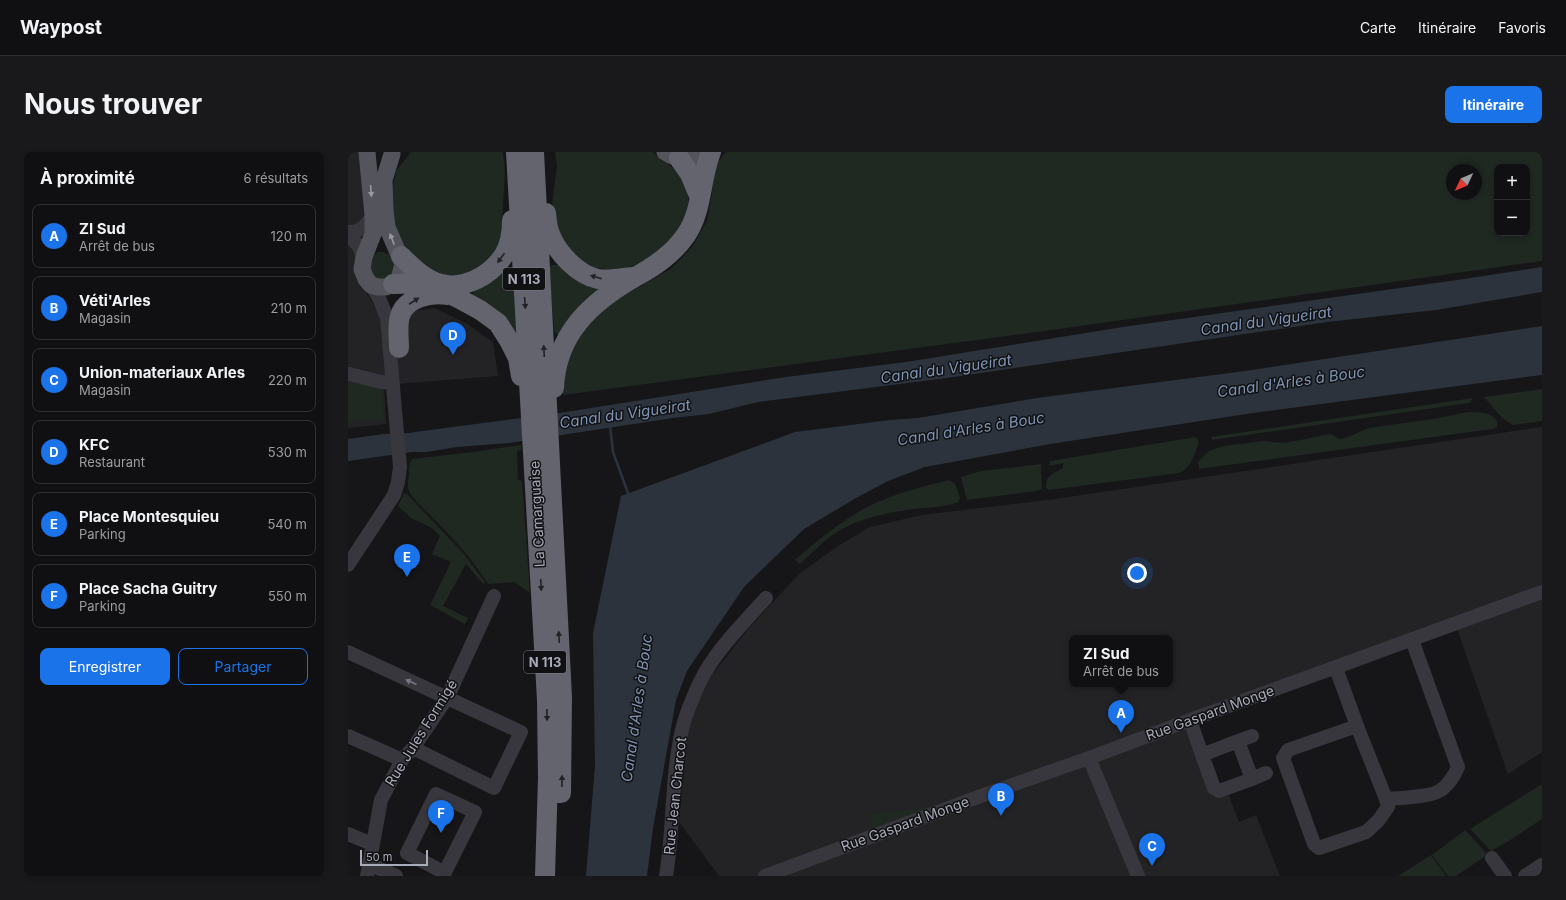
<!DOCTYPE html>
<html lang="fr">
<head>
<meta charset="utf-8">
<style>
	:root { --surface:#101012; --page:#19191b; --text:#f1f3f6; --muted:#9c9d9f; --line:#303032; --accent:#1a73e8 }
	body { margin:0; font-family:Inter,sans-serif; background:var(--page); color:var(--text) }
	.controls { position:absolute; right:12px; top:12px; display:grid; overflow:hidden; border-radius:8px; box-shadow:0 2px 6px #0003 }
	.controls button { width:36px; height:36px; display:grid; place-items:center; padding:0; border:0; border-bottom:1px solid var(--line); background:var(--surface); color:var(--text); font:20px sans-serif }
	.compass { position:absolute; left:1098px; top:12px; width:36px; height:36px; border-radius:50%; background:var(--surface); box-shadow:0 2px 6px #0003; rotate:226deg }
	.scale { position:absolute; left:12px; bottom:10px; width:68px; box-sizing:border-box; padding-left:4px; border:2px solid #a8abb8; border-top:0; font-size:11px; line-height:14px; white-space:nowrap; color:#a8abb8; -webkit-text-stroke:3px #111113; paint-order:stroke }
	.you { position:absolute; left:789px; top:421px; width:14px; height:14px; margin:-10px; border:3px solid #fff; border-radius:50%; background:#1a73e8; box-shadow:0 0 0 6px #1a73e833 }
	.badge { display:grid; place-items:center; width:26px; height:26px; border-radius:50%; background:var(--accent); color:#fff; font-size:13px; font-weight:700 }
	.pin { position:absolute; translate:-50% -33px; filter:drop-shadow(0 1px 2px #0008) }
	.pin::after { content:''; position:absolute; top:21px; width:14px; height:12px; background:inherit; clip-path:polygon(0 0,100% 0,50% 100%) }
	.popup { position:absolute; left:721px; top:483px; width:104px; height:52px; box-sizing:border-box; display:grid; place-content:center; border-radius:8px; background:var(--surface); filter:drop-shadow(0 1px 3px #0005); font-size:13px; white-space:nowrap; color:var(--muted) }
	.popup b { font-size:15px; color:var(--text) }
	.popup::after { content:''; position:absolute; left:50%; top:100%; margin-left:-8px; border:8px solid transparent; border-top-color:var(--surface) }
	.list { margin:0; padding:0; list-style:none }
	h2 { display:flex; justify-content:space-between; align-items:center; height:52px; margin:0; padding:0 16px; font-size:17px }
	h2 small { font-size:13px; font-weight:400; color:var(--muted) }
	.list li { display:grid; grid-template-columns:26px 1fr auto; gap:12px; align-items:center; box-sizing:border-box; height:64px; margin:0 8px 8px; padding:0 8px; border:1px solid var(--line); border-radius:8px }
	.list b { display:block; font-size:15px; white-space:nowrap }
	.list p { margin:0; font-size:13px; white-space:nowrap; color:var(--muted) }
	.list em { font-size:13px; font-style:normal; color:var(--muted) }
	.actions { display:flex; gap:8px; padding:12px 16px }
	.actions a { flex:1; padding:9px 0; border:1px solid var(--accent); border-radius:8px; text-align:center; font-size:14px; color:var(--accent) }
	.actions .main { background:var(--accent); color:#fff }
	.map { position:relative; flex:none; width:1194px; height:724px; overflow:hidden; border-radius:8px }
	header { display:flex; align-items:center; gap:24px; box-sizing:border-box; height:56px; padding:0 20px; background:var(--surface); border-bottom:1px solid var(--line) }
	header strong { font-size:19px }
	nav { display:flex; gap:22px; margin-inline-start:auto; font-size:14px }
	.intro { display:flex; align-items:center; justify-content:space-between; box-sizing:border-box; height:96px; padding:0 24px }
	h1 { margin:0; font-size:28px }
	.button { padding:10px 18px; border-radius:8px; background:var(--accent); color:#fff; font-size:14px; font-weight:700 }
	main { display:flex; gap:24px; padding:0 24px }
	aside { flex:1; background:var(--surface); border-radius:8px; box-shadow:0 2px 6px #0003 }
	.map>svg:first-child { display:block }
	.built { fill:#232225; fill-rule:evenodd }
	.green { fill:#202822; fill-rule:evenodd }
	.water { fill:#2c333c }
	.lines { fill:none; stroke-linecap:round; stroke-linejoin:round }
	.stream { stroke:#2c333c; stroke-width:2.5 }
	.minor { stroke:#37373d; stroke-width:14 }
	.major { stroke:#53545c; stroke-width:17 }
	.highway { stroke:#63646e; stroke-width:20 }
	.oneway { fill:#979aa6 }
	.oneway2 { fill:#212225 }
	.oneway3 { fill:#757781 }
	.labels { text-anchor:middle; stroke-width:3; stroke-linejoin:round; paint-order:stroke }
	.shield { fill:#111113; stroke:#7b7d86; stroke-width:1 }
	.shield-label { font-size:13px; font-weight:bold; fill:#a8abb8 }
	.street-label { font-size:14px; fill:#a8abb8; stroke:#111113 }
	.water-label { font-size:15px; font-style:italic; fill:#7e93b4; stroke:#111113 }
</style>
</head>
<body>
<header>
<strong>Waypost</strong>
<nav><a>Carte</a><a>Itinéraire</a><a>Favoris</a></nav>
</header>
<div class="intro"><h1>Nous trouver</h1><a class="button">Itinéraire</a></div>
<main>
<aside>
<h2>À proximité<small>6 résultats</small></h2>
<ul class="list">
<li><span class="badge">A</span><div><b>ZI Sud</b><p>Arrêt de bus</p></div><em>120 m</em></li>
<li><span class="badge">B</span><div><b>Véti'Arles</b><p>Magasin</p></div><em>210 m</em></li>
<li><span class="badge">C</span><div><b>Union-materiaux Arles</b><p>Magasin</p></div><em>220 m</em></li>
<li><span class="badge">D</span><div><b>KFC</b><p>Restaurant</p></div><em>530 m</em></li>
<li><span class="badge">E</span><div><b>Place Montesquieu</b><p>Parking</p></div><em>540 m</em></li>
<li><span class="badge">F</span><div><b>Place Sacha Guitry</b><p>Parking</p></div><em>550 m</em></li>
</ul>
<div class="actions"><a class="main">Enregistrer</a><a>Partager</a></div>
</aside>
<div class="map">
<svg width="1194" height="724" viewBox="0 0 1194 724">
	<rect width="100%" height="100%" fill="#161618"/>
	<path class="built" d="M0,0H17V59L9,105L10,128L35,166L66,159L86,156L118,171L145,190L150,224L36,233L38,272L0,276Z
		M1194,275V600L1160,622L1109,477L1003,518L839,575L863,639L880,641L891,670L908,663L932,724H371L331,670L338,588L348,553L364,523L400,477L451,422L490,394L522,375L574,363L707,347ZM724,486H822V532H724Z"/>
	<path class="green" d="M63,0H155L157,21L152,98L142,113L100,127L81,120L62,105L51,86L45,67L44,39L48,19Z
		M207,0H304L327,17L339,35L342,57L327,82L303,106L271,119L243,115L222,102L213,87L204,54L209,14Z
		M378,0H1194V109L682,181L215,243L214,222L223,199L238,174L258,152L293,134L324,116L344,95L359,69L364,41L366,15ZM1149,15H1179V81H1149ZM1104,18H1128V42H1104Z
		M30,100H35L45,104L51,118L30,132L19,111L26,103Z
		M204,113H212L252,136L212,184L207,181L206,177L201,116Z
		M158,116L167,119L169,189L123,144L127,139Z
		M0,230L33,236L36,267L0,270Z
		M1194,237V269L1165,273L1154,266L1136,245Z
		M1125,246L1121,251L864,288L863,285Z
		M1120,260C1133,261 1141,259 1149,269V275L1144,277L851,317L850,310L861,299L876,294L915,289L937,291L982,282L992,287L997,286L1021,276L1091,266Z
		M848,285L851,290C846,302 844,316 831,321L701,338L698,336C698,322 704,323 715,316V311L701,314L702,309Z
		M173,293V298L169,299L170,328L174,329L182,441L166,430L140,432C120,400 94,375 68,349C59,338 59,336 61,323C61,317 61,312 64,307L125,300Z
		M693,312L694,337L688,339L619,348L613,325L633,319Z
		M601,328L607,332L612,346L610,350C597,356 579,355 565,357C540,361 511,366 489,380C476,388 464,401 452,412L447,408C469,389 493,369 519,355C545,342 573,335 601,328Z
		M56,341L59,342L116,402L137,430L136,433L118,412L95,454L120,466L117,472L82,453L103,410L84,402L92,384L84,376L63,366L50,354Z
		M1194,632V667L1164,687L1143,699L1122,677Z
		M581,655V656L524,677L522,662Z
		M1117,678L1134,696L1139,703L1108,724H1100L1084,703Z
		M1083,703L1098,724H1050Z"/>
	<path class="water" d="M1194,115V140L1088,158L979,170L599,226L410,250L361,262L325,266L161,291L109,295L78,300H64L0,309V287L35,282L62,281L67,280L218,260L438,225L558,210L775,175L1116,127Z
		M1194,174V223L905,261L702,292L577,315L540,329L508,346L456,377L396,435L339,519L328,548L305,676L299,724H238L247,614L245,481L273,344L447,280L542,268L570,266L689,246L897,219Z"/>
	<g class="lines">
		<path class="stream" d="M262,274L265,300L281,344"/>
		<path class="minor" d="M0,80C13,81 18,73 25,63
			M0,82L10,93L16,105
			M1,222L33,230L44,231
			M0,413L46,343L50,330L52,315L39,166L32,148L23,133
			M0,500L173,580L146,636L65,596
			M988,516L1009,574L940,598L935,606L966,692L971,696L1018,680L1030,669L1040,655L1038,647L1009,574
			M842,568L854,603L890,589L904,627L871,639L866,636L854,603
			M0,584L54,608
			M890,589L904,584
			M741,606L790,724
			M904,627L918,621
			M1038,647C1050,646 1082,645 1091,639C1099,635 1107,623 1110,615L1064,488
			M0,682L24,692
			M1144,706L1157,724
			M21,712L48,724
			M19,724L33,648L54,608L65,596L99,546L146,444
			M95,724L127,660L88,642L59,701L97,721
			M318,724C326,676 323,626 334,578C338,560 351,529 361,514C376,490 399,467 418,446
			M417,724L630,645L741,606L842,568L1194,440
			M1177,724L1194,713"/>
		<path class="major" d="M19,0L25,63V82L16,105L14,117L18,127L23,133L30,135H38L45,132L51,127L55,112L39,75L37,58L36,28L44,2
			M317,0C332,10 348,8 363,0"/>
		<path class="highway" d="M168,0L199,548L200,626L197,724
			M186,0L214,545L213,641
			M331,6L342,22L352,46
			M198,61C199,68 199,76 202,82C209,101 230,123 250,127C261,129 274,126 284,125
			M53,104C64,115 77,128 93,132C117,138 143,123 156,103C162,93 164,79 164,68
			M45,132L76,131L108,145L132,158L150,171L162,190L170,206L173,224
			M51,196C51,186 49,174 52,164C57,146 83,140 99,143
			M206,236C208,182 243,150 287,125C307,114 325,102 338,83C355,58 352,27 363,0"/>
	</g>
	<defs><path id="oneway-solid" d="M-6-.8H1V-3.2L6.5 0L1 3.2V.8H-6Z"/></defs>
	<g class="oneway">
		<use href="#oneway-solid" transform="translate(23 39) rotate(85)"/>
		<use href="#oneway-solid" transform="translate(44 87) rotate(-111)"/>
	</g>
	<g class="oneway2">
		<use href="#oneway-solid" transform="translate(153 106) rotate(126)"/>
		<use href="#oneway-solid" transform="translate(248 125) rotate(-164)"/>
		<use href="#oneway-solid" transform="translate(66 149) rotate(-33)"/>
		<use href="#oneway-solid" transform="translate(177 151) rotate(86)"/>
		<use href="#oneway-solid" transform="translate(196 199) rotate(-93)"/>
		<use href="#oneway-solid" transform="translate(193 433) rotate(87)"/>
		<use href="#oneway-solid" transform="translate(211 485) rotate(-93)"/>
		<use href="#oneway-solid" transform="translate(199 563) rotate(89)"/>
		<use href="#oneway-solid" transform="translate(214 629) rotate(-89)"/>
	</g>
	<use class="oneway3" href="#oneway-solid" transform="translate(63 530) rotate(-156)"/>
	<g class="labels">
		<g class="shield">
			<rect x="155" y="116" width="42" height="22" rx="3"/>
			<rect x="176" y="499" width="42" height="22" rx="3"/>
		</g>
		<g class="shield-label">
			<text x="176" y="132">N 113</text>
			<text x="197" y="515">N 113</text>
		</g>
		<g class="street-label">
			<text transform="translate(189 362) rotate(-93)" y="5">La Camarguaise</text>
			<text transform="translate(862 561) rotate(-20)" y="5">Rue Gaspard Monge</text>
			<text transform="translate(73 581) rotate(-58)" y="5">Rue Jules Formigé</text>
			<text transform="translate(327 644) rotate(-84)" y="5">Rue Jean Charcot</text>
			<text transform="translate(557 672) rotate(-20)" y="5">Rue Gaspard Monge</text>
		</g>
		<g class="water-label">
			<text transform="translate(918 169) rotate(-8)" y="5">Canal du Vigueirat</text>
			<text transform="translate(598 217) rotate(-8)" y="5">Canal du Vigueirat</text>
			<text transform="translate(943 230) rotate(-8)" y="5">Canal d'Arles à Bouc</text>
			<text transform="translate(277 262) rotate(-8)" y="5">Canal du Vigueirat</text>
			<text transform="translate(623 277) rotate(-9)" y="5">Canal d'Arles à Bouc</text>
			<text transform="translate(289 556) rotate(-82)" y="5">Canal d'Arles à Bouc</text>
		</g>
	</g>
</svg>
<div class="controls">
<button>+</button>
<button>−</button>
</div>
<svg class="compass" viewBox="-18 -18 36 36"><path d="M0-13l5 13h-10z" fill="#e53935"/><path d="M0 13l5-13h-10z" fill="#9c9d9f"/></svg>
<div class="scale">50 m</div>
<div class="you"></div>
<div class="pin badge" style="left:773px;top:581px">A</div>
<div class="popup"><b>ZI Sud</b>Arrêt de bus</div>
<div class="pin badge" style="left:653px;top:664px">B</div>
<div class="pin badge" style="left:804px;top:714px">C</div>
<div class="pin badge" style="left:105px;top:203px">D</div>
<div class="pin badge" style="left:59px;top:425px">E</div>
<div class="pin badge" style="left:93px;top:681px">F</div>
</div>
</main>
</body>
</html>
